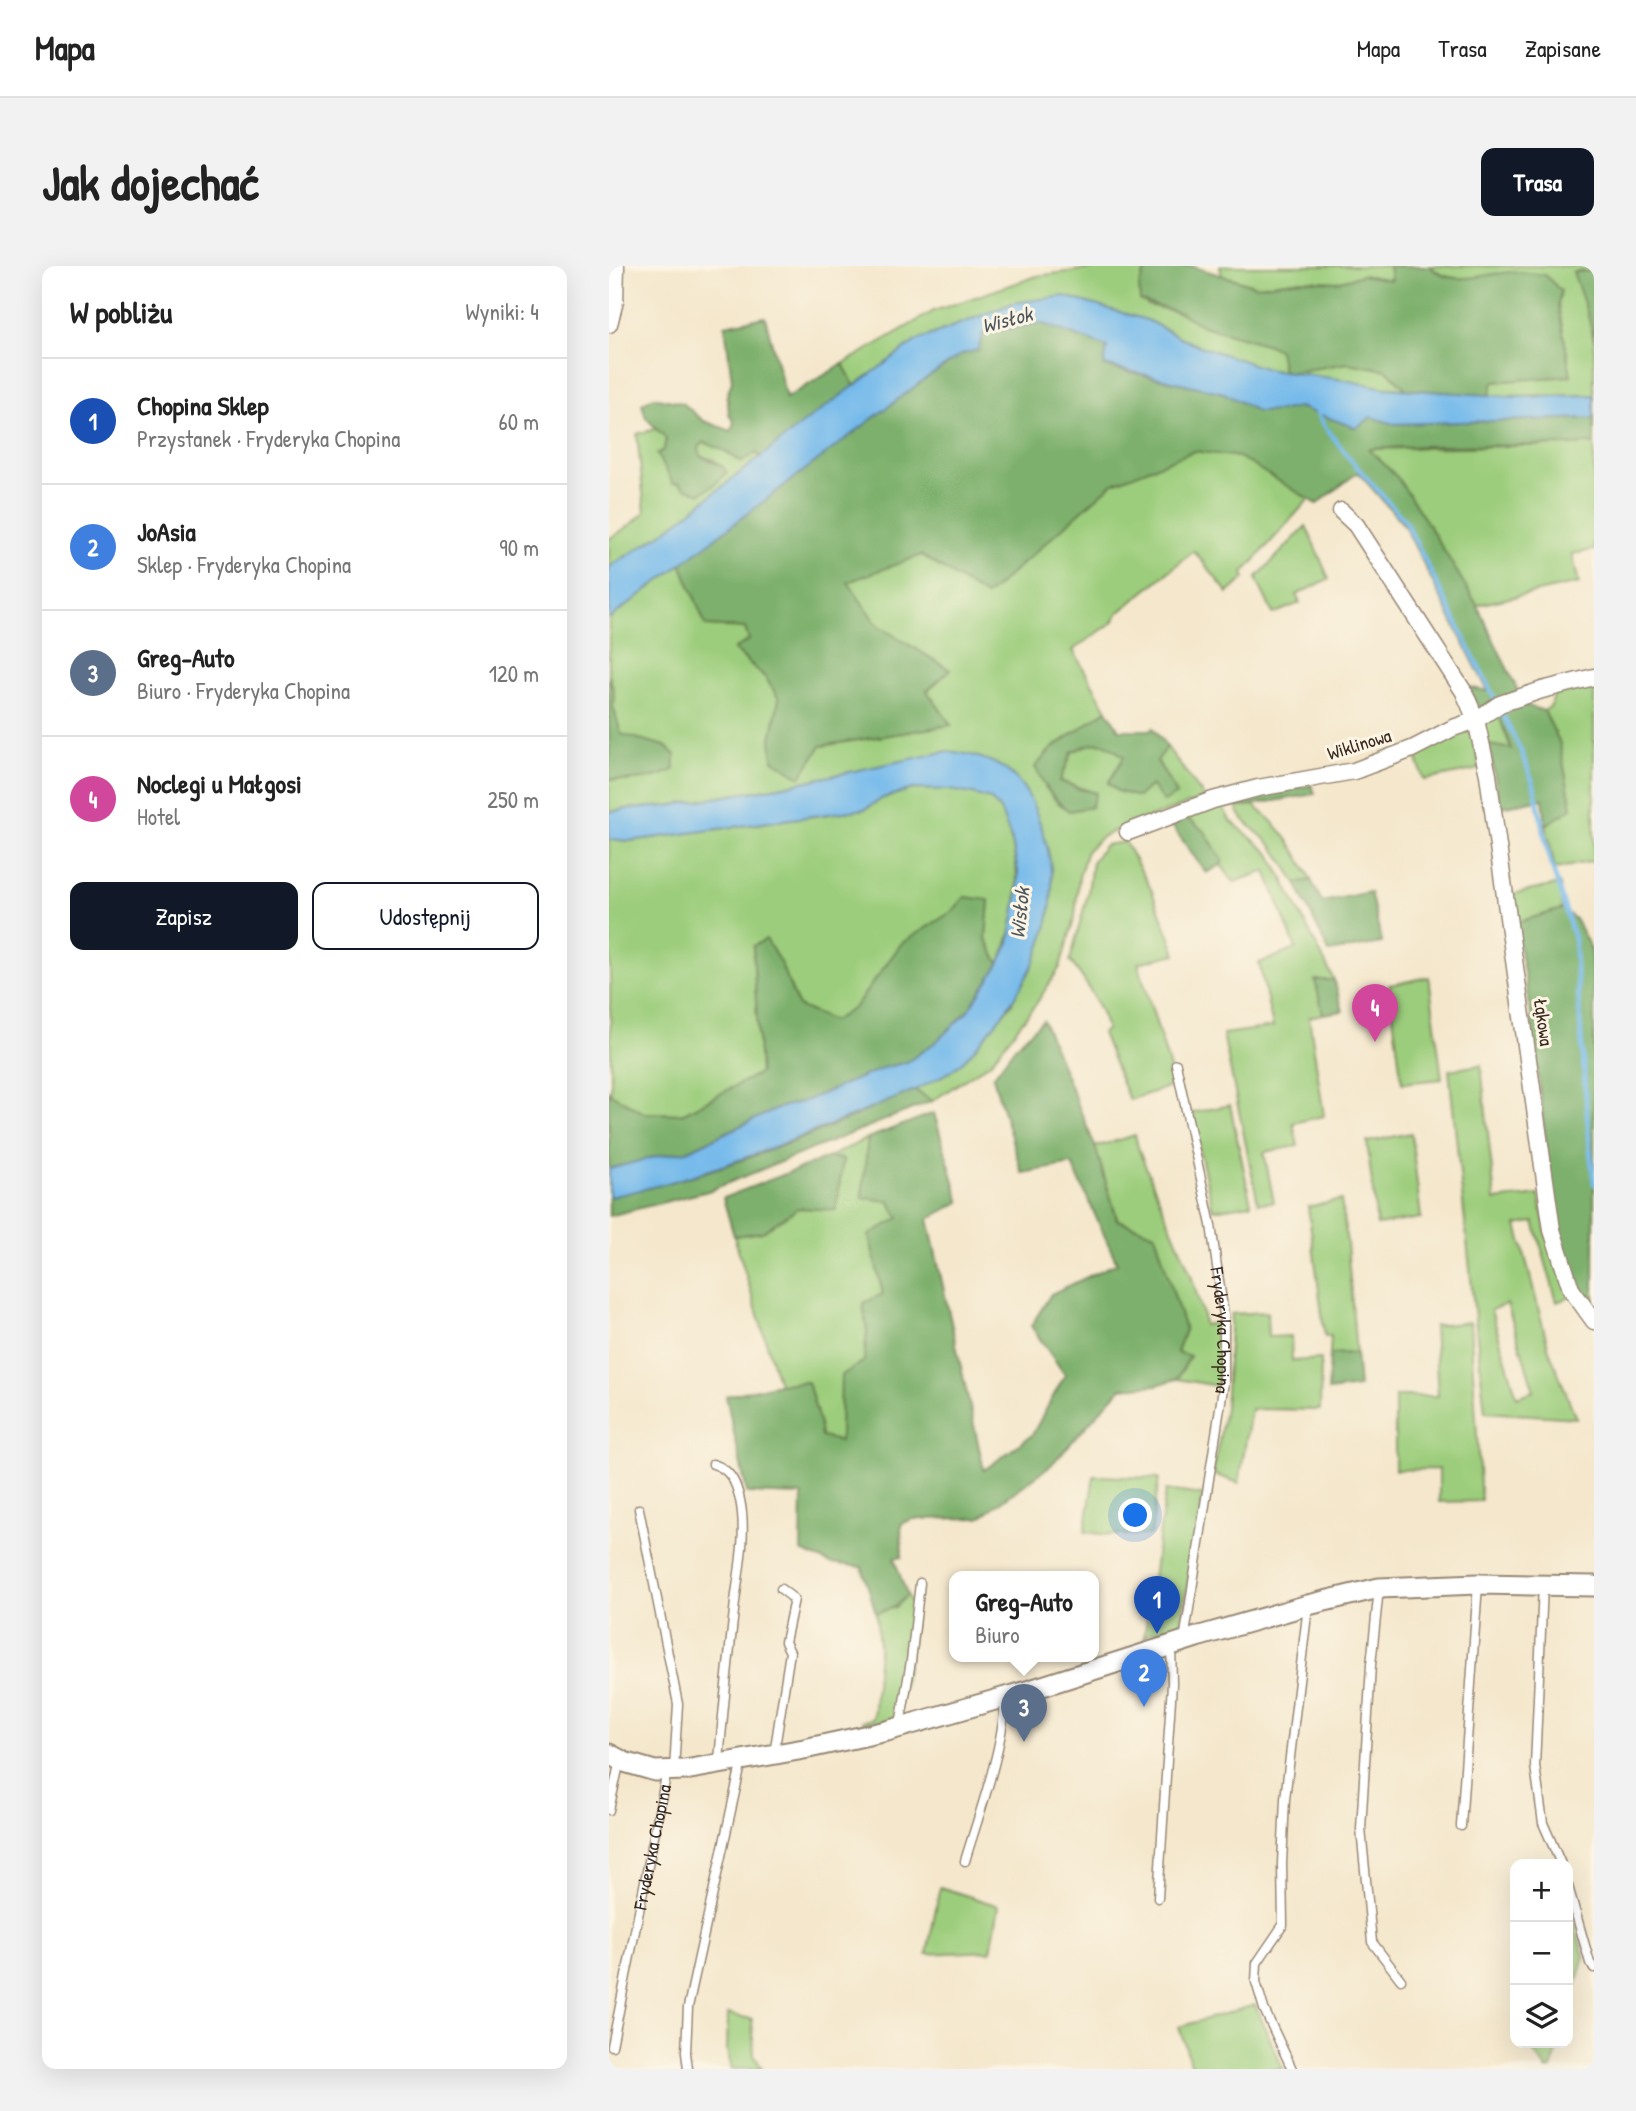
<!DOCTYPE html>
<html lang="pl">
<head>
<meta charset="utf-8">
<style>
	:root { --surface:#fff; --page:#f2f2f2; --text:#222; --muted:#767676; --line:#e0e0e0; --accent:#111827 }
	body { margin:0; font-family:"Patrick Hand",sans-serif; background:var(--page); color:var(--text) }
	.controls { position:absolute; right:21px; bottom:21px; display:grid; overflow:hidden; border-radius:14px; box-shadow:0 7px 28px #0002 }
	.controls button { width:63px; height:63px; display:grid; place-items:center; padding:0; border:0; border-bottom:2px solid var(--line); background:var(--surface); color:var(--text); font:35px sans-serif }
	.you { position:absolute; left:527px; top:1250px; width:24px; height:24px; margin:-18px; border:5px solid #fff; border-radius:50%; background:#1a73e8; box-shadow:0 0 0 10px #1a73e833 }
	.badge { display:grid; place-items:center; width:46px; height:46px; border-radius:50%; background:var(--accent); color:#fff; font-size:23px; font-weight:700 }
	.pin { position:absolute; translate:-50% -58px; filter:drop-shadow(0 2px 4px #0008) }
	.pin::after { content:''; position:absolute; top:37px; width:24px; height:21px; background:inherit; clip-path:polygon(0 0,100% 0,50% 100%) }
	.popup { position:absolute; left:340px; top:1305px; width:150px; height:91px; box-sizing:border-box; display:grid; place-content:center; border-radius:14px; background:var(--surface); filter:drop-shadow(0 2px 5px #0005); font-size:23px; white-space:nowrap; color:var(--muted) }
	.popup b { font-size:26px; color:var(--text) }
	.popup::after { content:''; position:absolute; left:50%; top:100%; margin-left:-14px; border:14px solid transparent; border-top-color:var(--surface) }
	.list { margin:0; padding:0; list-style:none }
	h2 { display:flex; justify-content:space-between; align-items:center; height:91px; margin:0; padding:0 28px; font-size:30px }
	h2 small { font-size:23px; font-weight:400; color:var(--muted) }
	.list li { display:grid; grid-template-columns:46px 1fr auto; gap:21px; align-items:center; box-sizing:border-box; height:126px; padding:0 28px; border-top:2px solid var(--line) }
	.list b { display:block; font-size:26px; white-space:nowrap }
	.list p { margin:0; font-size:23px; white-space:nowrap; color:var(--muted) }
	.list em { font-size:23px; font-style:normal; color:var(--muted) }
	.actions { display:flex; gap:14px; padding:21px 28px }
	.actions a { flex:1; padding:16px 0; border:2px solid var(--accent); border-radius:14px; text-align:center; font-size:24px; color:var(--accent) }
	.actions .main { background:var(--accent); color:#fff }
	.icon { flex:none; width:38px; height:38px; fill:none; stroke:currentColor; stroke-width:2; stroke-linecap:round; stroke-linejoin:round }
	.map { position:relative; flex:none; width:985px; height:1803px; overflow:hidden; border-radius:14px }
	header { display:flex; align-items:center; gap:42px; box-sizing:border-box; height:98px; padding:0 35px; background:var(--surface); border-bottom:2px solid var(--line) }
	header strong { font-size:33px }
	nav { display:flex; gap:38px; margin-inline-start:auto; font-size:24px }
	.intro { display:flex; align-items:center; justify-content:space-between; box-sizing:border-box; height:168px; padding:0 42px }
	h1 { margin:0; font-size:49px }
	.button { padding:18px 32px; border-radius:14px; background:var(--accent); color:#fff; font-size:24px; font-weight:700 }
	main { display:flex; gap:42px; padding:0 42px }
	aside { flex:1; background:var(--surface); border-radius:14px; box-shadow:0 7px 28px #0002 }
	.map>svg:first-child { display:block }
	.green { fill:#9ccd7c; stroke:#6c7c4d; stroke-width:2; fill-rule:evenodd }
	.forest { fill:#7db06c; stroke:#5c6d45; stroke-width:2 }
	.water { fill:#75baeb; stroke:#587284; stroke-width:2 }
	.lines { fill:none; stroke-linecap:round; stroke-linejoin:round }
	.stream { stroke:#75baeb; stroke-width:4.5 }
	.service-casing { stroke:#988875; stroke-width:11 }
	.minor-casing { stroke:#988875; stroke-width:19 }
	.tertiary-casing { stroke:#988875; stroke-width:23 }
	.service { stroke:#fff; stroke-width:8 }
	.minor { stroke:#fff; stroke-width:16 }
	.tertiary { stroke:#fff; stroke-width:19 }
	.labels { text-anchor:middle; stroke-width:6; stroke-linejoin:round; paint-order:stroke }
	.street-label { font-size:19px; fill:#3b2a1e; stroke:#fcf5e5 }
	.water-label { font-size:21px; font-style:italic; fill:#4c555c; stroke:#fcf5e5 }
</style>
</head>
<body>
<header>
<strong>Mapa</strong>
<nav><a>Mapa</a><a>Trasa</a><a>Zapisane</a></nav>
</header>
<div class="intro"><h1>Jak dojechać</h1><a class="button">Trasa</a></div>
<main>
<aside>
<h2>W pobliżu<small>Wyniki: 4</small></h2>
<ul class="list">
<li><span class="badge" style="background:#1a4fb4">1</span><div><b>Chopina Sklep</b><p>Przystanek · Fryderyka Chopina</p></div><em>60 m</em></li>
<li><span class="badge" style="background:#3f7fe0">2</span><div><b>JoAsia</b><p>Sklep · Fryderyka Chopina</p></div><em>90 m</em></li>
<li><span class="badge" style="background:#5c6f8a">3</span><div><b>Greg-Auto</b><p>Biuro · Fryderyka Chopina</p></div><em>120 m</em></li>
<li><span class="badge" style="background:#d1479c">4</span><div><b>Noclegi u Małgosi</b><p>Hotel</p></div><em>250 m</em></li>
</ul>
<div class="actions"><a class="main">Zapisz</a><a>Udostępnij</a></div>
</aside>
<div class="map">
<svg width="985" height="1803" viewBox="0 0 985 1803">
	<rect width="100%" height="100%" fill="#fcf5e5"/>
	<filter id="ink" filterUnits="userSpaceOnUse"><feTurbulence type="fractalNoise" baseFrequency=".0143" numOctaves="2"/><feDisplacementMap in="SourceGraphic" scale="14" xChannelSelector="R" yChannelSelector="G"/><feConvolveMatrix kernelMatrix="1 2 1 2 8 2 1 2 1" color-interpolation-filters="sRGB"/></filter>
	<filter id="wash" filterUnits="userSpaceOnUse"><feTurbulence type="fractalNoise" baseFrequency=".00686" numOctaves="4" result="noise"/><feDisplacementMap in="SourceGraphic" scale="28" xChannelSelector="R" yChannelSelector="G"/><feGaussianBlur stdDeviation="1.57" result="paint"/><feColorMatrix in="noise" values="0 0 0 0 0 0 0 0 0 0 0 0 0 0 0 0 0 1.4 0 .05"/><feComposite in="paint" operator="in"/></filter>
	<g filter="url(#wash)">
		<rect width="100%" height="100%" fill="#f4e7cc"/>
		<path class="green" d="M502,0H534L536,6L530,20L538,39L572,47L594,60L660,79L670,84L674,105L661,104L634,96L582,77L538,54L404,37L307,75L246,121L234,98L325,45L428,10Z
			M611,0H780L783,14L753,9L728,16L693,14L647,20L621,11L613,12Z
			M821,0H985V5L965,6L979,49L985,75V129L880,130L884,116L962,109L949,39L904,6C878,9 839,22 821,0Z
			M739,97L778,104L797,123L776,122L684,106Z
			M47,163L57,172L55,184L48,188L52,196L112,199L103,193L90,190V181L95,176L114,184L132,196L147,187L152,191L54,267L0,301V273L24,257L36,246L28,168Z
			M985,177V284L963,288L970,317L868,339L817,255L759,183L962,179Z
			M585,185L630,190L700,233L634,307L636,312L619,327L585,285L510,346L504,356L464,384L498,444L442,483L436,521L448,536L460,545L482,541L487,527L451,515L463,486L485,476L500,479L515,491L542,519L567,528L548,494L558,481L596,532L514,561L493,571L478,584L470,611L466,650L451,701L427,738L381,797L323,835L304,823L343,804L403,738L429,550L303,493L170,521L59,540L18,543L0,546V513L20,515L65,504L66,489L56,480L12,469L4,440L5,426L0,409V353L72,297L97,360L136,362L140,374L125,384L157,412L170,433L162,473L212,480L342,459L318,425L341,404L268,359L238,316L312,289L377,330L504,217Z
			M697,260L720,313L687,329L691,337L664,348L647,312Z
			M985,416V595L946,603L937,559L963,542L950,475L935,445L942,440L946,425Z
			M889,448L903,483L880,479L874,459L877,453Z
			M853,463L864,469L871,503L815,514L806,487Z
			M304,523C326,524 365,522 383,535C393,543 397,556 400,567C414,611 409,657 390,698L377,673L380,635L356,631L344,645L293,677L245,742L224,755L189,740L172,698L144,681L151,807L73,848L35,847L2,828L0,573L21,575L256,543L274,532Z
			M628,533L631,541L644,539C671,559 687,583 702,614L687,617C680,605 672,592 663,580C652,566 624,554 628,533Z
			M611,536L621,554L661,588L725,714H707L714,748L700,751L715,850L684,857L689,880L655,886L665,936L649,937L614,768L664,761L650,697L687,683L657,605L625,616L612,599L613,595L596,566L576,550Z
			M516,576L542,623L567,688L529,697L566,819L520,834L493,767L498,763C491,740 477,714 461,695L479,627L483,596L496,579Z
			M951,618L953,643L906,657L901,629Z
			M820,711L833,813L793,817L780,719Z
			M872,799L886,934L930,929L938,973L961,1031L948,1036L925,956L908,959L940,1084L967,1152L876,1146L840,804ZM898,1038L925,1125L908,1131L882,1044Z
			M621,839L642,938L604,944L582,847Z
			M802,867L812,952L768,959L758,876Z
			M526,869L530,885L581,1006L594,1049L595,1059L612,1056L609,1120L568,1113L581,1090L568,1086L576,1064L546,968L509,954L486,881Z
			M259,872L253,931L280,935L290,953L260,969L274,1028L254,1038L258,1065L255,1095L232,1110L231,1176L212,1171L210,1155L199,1116L170,1118L125,970L153,966L189,942L233,893L220,891Z
			M732,934L738,977L747,1087L721,1088L722,1070L716,1071L699,941Z
			M658,1046L659,1071L682,1070L683,1095L712,1093L711,1144L642,1143L630,1217L604,1208L616,1142L622,1048Z
			M861,1056L872,1235L830,1236V1203L786,1204V1130H829L825,1060Z
			M485,1210L550,1212L542,1269H500L476,1266Z
			M557,1224L594,1229L571,1363L542,1366L535,1372Z
			M298,1329C300,1334 303,1340 304,1345C307,1363 293,1434 285,1453L256,1460L253,1455L264,1453L270,1382L267,1347L286,1341Z
			M331,1621L390,1640L382,1685L318,1688Z
			M959,1635L975,1690L959,1748Z
			M646,1739L674,1803H584L570,1761Z
			M119,1748L143,1753L145,1789L153,1803H123L118,1785Z
			M918,1777H950L943,1803H937Z"/>
		<path class="forest" d="M534,0H582L647,20L693,14L728,16L753,9L782,14L780,0H821C840,23 876,7 902,6C913,5 925,8 936,9L952,25L949,39L962,110L884,116L880,130L797,123L778,104L739,97L684,106L674,105L670,84L660,79L594,60L572,47L531,35L530,20L536,6Z
			M985,5V75L979,49L964,6Z
			M156,51L177,132L234,98L246,121L201,152L152,191L147,187L133,196L114,184L95,176L90,181L91,190L112,199L118,206L105,219L91,228L76,222L70,217H64L48,188L55,184L57,172L37,152L33,138L44,131L73,137L95,155L122,165L125,156L120,148L118,129L123,115L116,59Z
			M432,57L498,81L495,100L615,127L649,146L669,145L690,141L747,162L762,151L785,158L985,152V177L962,179L814,180L760,183L788,211L817,255L868,339L909,425L870,442L857,421L879,425L795,259L749,206L708,238L630,191L585,185L504,217L377,330L312,289L239,316L268,359L341,404L318,425L342,459L212,480L191,511L164,494L162,473L170,433L157,412L125,383L140,374L136,362L97,360L72,297L313,115L353,88L369,84L374,67Z
			M0,409L5,426L4,440L12,468L56,480L66,489L65,504C44,514 24,516 0,513Z
			M913,438L935,445L950,475L963,542L937,559L934,533L891,541L880,479L902,483L889,447Z
			M498,444L510,464H541L544,462L558,481L548,495L568,528L555,536L542,519L529,531L508,525L499,517L515,491C492,473 489,474 463,486L451,515L470,523L487,527L482,541L460,545C444,533 435,519 426,501L442,483Z
			M703,519L706,528L630,541L628,533Z
			M576,550L596,566L614,595L612,599L597,607L561,557Z
			M702,614L713,636L761,626L773,677L720,686L687,617Z
			M356,631L380,634L377,673L390,698L358,746L328,775L298,796L274,802L196,835L172,841L78,885L49,890L0,903V825L2,828L35,847L73,848L151,807L144,680L157,673L172,698L189,740L224,755L245,742L293,677L344,645Z
			M953,643L966,653L982,683L985,741V1043L971,1023L952,982L945,946L921,740L906,657Z
			M706,714H725L734,745L714,748Z
			M434,754L486,880L508,954L546,968L576,1064L568,1086L581,1090L568,1113L548,1119L512,1122L442,1199L370,1252L304,1253L292,1258L293,1291L285,1292L298,1329L286,1341L267,1347L253,1301L221,1297L192,1285L193,1229L138,1227L117,1130L170,1118L199,1116L210,1155L212,1171L231,1175L232,1110L255,1095L258,1065L254,1037L274,1028L260,969L290,952L280,935L253,932L259,872L325,847L351,936L319,953L375,1204L423,1169L456,1109L422,1060L442,1028L508,997L463,898L413,907L384,811L407,780Z
			M304,823L323,835L99,925L0,950V931C102,910 210,869 304,823Z
			M220,891L234,893L227,944L189,942L153,966L125,970L114,932Z
			M747,1087L750,1121L719,1125L721,1088Z"/>
		<path class="water" d="M455,30L538,54L582,77L661,104L736,114L776,122L907,131L985,129V152L785,158L762,151L747,162L690,141L669,145L649,146L615,127L495,99L498,81L432,57L374,67L369,84L353,88L313,115L0,353V301L54,267L201,152L307,75L404,37Z
			M339,485C402,493 419,515 436,573C458,645 425,712 379,767C368,780 357,795 342,805C311,824 274,837 241,851C162,883 84,914 0,931V903L49,890L78,885L172,841L196,835L274,802L298,796L328,775L358,746L390,698L400,676L409,626V606L403,575L391,543L381,533L364,528L341,524L304,523L274,532L256,543L21,575L0,573V546L18,543L59,540L170,521Z"/>
		<g class="lines">
			<path class="stream" d="M708,146L715,159L741,193L796,255L912,485L925,519L940,591L965,672L980,875L985,918"/>
		</g>
	</g>
	<g filter="url(#ink)">
		<g class="lines">
			<g class="service-casing">
				<g id="service">
					<path id="s1" d="M567,798L602,959L615,1049V1116L575,1375"/>
					<path d="M104,1198C121,1203 127,1216 131,1234C138,1266 130,1304 126,1336C120,1389 114,1443 110,1496"/>
					<path d="M30,1243L69,1438L65,1504"/>
					<path d="M934,1319L926,1500L934,1557L952,1598"/>
					<path d="M770,1322L762,1399L752,1563L763,1676L792,1714"/>
					<path d="M291,1459L302,1395L311,1317"/>
					<path d="M165,1488L181,1386L176,1376L185,1333L172,1323"/>
					<path d="M0,1544L11,1494"/>
					<path d="M852,1560L869,1318"/>
					<path d="M356,1595C370,1548 395,1480 396,1432"/>
					<path d="M959,1620L981,1697L985,1702"/>
					<path d="M549,1632L563,1418L562,1379"/>
					<path id="s2" d="M3,1780L58,1505"/>
					<path d="M79,1803L77,1787L79,1741L133,1494"/>
					<path d="M683,1803L655,1743L647,1716L648,1697L674,1659L673,1598L676,1533L699,1340"/>
				</g>
			</g>
			<g class="minor-casing">
				<path id="minor" d="M0,58L6,35L7,0
					M732,245L747,259L855,426L867,454L879,509L943,964L962,1023L985,1055
					M519,566L604,534L649,522L745,505L803,483L844,462L867,454L891,438L933,424L985,411"/>
			</g>
			<g class="tertiary-casing">
				<path id="tertiary" d="M0,1488L15,1496L46,1505L76,1504L195,1483L278,1465L421,1424L591,1370L699,1339L770,1322L869,1318L985,1320"/>
			</g>
			<use href="#service" class="service"/>
			<use href="#minor" class="minor"/>
			<use href="#tertiary" class="tertiary"/>
		</g>
	</g>
	<g class="labels">
		<g class="street-label">
			<text transform="translate(750 478) rotate(-17)" y="7">Wiklinowa</text>
			<text transform="translate(935 756) rotate(82)" y="7">Łąkowa</text>
			<text dy="7" stroke="none"><textPath href="#s1" startOffset="271">Fryderyka Chopina</textPath></text>
			<text dy="7" stroke="none"><textPath href="#s2" startOffset="203">Fryderyka Chopina</textPath></text>
		</g>
		<g class="water-label">
			<text transform="translate(398 54) rotate(-15)" y="7">Wisłok</text>
			<text transform="translate(411 647) rotate(-84)" y="7">Wisłok</text>
		</g>
	</g>
</svg>
<div class="controls">
<button>+</button>
<button>−</button>
<button><svg class="icon" aria-label="layers" viewBox="0 0 24 24"><path d="M12 4l9 5-9 5-9-5zM3 14l9 5 9-5"/></svg></button>
</div>
<div class="you"></div>
<div class="pin badge" style="left:548px;top:1368px;background:#1a4fb4">1</div>
<div class="pin badge" style="left:535px;top:1441px;background:#3f7fe0">2</div>
<div class="pin badge" style="left:415px;top:1476px;background:#5c6f8a">3</div>
<div class="popup"><b>Greg-Auto</b>Biuro</div>
<div class="pin badge" style="left:766px;top:776px;background:#d1479c">4</div>
</div>
</main>
</body>
</html>
